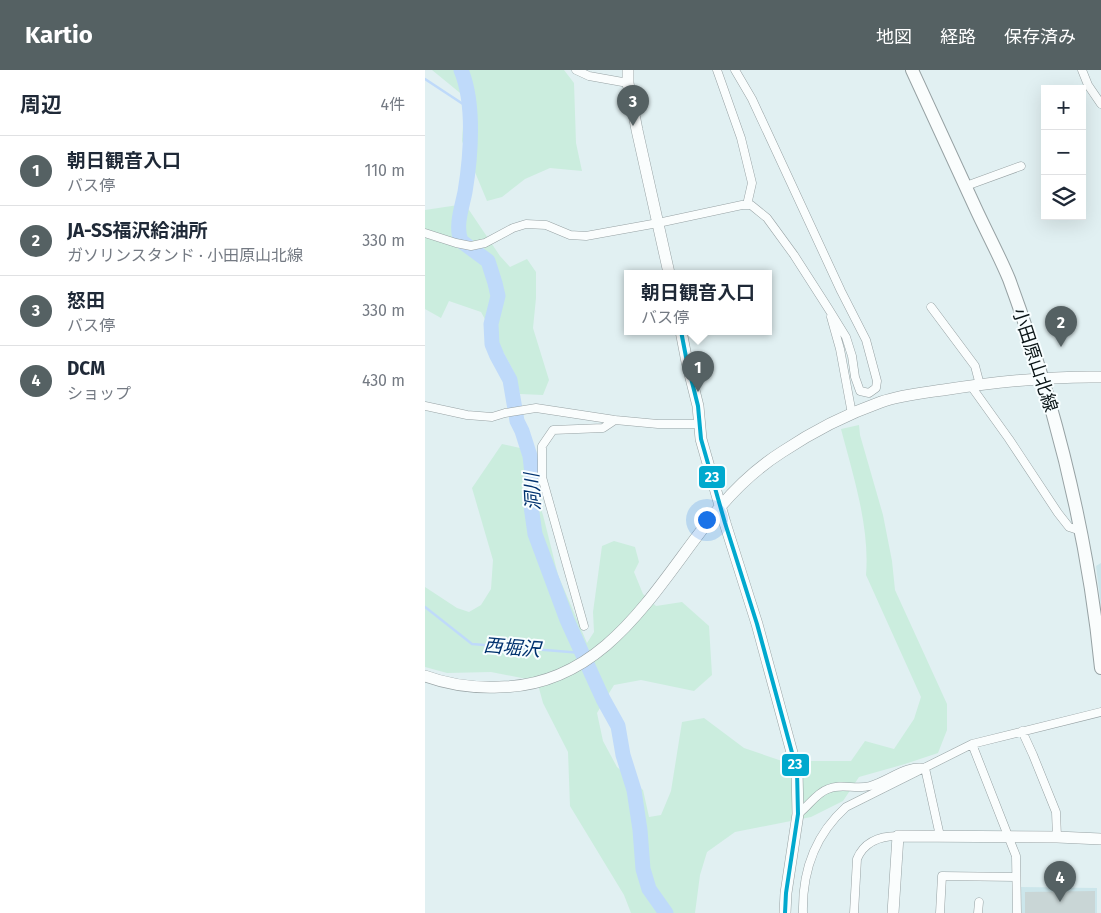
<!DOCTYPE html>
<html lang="ja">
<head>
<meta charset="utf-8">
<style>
	:root { --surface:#fff; --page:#f6f6f7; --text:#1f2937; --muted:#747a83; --line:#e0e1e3; --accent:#556163 }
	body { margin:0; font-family:"Fira Sans","Noto Sans JP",sans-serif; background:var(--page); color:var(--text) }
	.controls { position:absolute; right:15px; top:15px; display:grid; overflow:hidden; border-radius:0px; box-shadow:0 5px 20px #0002 }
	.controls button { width:45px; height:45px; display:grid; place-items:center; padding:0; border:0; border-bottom:1px solid var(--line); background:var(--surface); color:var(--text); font:25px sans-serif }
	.you { position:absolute; left:281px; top:449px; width:18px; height:18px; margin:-12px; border:4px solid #fff; border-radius:50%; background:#1a73e8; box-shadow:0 0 0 8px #1a73e833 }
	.badge { display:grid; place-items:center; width:32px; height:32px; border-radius:50%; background:var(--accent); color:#fff; font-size:16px; font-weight:700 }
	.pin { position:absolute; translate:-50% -41px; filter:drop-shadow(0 1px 2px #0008) }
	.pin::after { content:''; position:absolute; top:26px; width:18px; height:15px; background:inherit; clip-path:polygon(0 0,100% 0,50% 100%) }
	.popup { position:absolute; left:199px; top:200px; width:148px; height:65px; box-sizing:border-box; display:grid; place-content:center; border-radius:0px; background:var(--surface); filter:drop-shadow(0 1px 4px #0005); font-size:16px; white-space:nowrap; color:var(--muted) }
	.popup b { font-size:19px; color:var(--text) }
	.popup::after { content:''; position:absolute; left:50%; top:100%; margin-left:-10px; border:10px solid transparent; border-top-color:var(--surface) }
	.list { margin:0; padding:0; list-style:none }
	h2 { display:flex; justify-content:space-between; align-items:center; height:65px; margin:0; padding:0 20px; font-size:21px }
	h2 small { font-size:16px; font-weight:400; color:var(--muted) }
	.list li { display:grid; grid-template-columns:32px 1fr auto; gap:15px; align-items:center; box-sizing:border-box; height:70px; padding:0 20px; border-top:1px solid var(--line) }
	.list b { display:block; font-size:19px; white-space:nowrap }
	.list p { margin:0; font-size:16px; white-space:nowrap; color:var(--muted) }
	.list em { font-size:16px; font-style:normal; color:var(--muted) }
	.icon { flex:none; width:28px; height:28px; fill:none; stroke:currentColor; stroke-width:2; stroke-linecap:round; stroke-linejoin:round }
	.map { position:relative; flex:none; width:676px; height:843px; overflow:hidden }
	header { display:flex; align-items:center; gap:30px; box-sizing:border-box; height:70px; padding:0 25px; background:var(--accent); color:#fff }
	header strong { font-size:24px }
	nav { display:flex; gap:28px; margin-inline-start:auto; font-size:18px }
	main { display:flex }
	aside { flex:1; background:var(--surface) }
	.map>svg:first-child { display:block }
	.built { fill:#cce6eb }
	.green { fill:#cbedde }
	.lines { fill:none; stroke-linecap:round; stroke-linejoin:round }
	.stream { stroke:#bfdafa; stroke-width:2.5 }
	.river { stroke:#bfdafa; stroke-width:15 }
	.building { fill:#c9d6d6 }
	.street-casing { stroke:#97a2a4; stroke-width:9 }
	.secondary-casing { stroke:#97a2a4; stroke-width:12 }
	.primary-casing { stroke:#97a2a4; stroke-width:14 }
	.street { stroke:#fafdfd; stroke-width:8 }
	.secondary { stroke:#fafdfd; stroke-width:11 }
	.primary { stroke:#fafdfd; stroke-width:12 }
	.bus-1-casing { stroke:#f8feff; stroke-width:8 }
	.bus-1 { stroke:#00a9ce; stroke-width:4 }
	.labels { text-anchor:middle; stroke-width:4; stroke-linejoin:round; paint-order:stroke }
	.street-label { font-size:18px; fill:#0a1416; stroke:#f8feff }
	.water-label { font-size:19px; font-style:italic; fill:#00326f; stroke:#f8feff }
	.line-badge { stroke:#f8feff; stroke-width:2 }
	.badge-label { font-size:14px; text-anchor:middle; font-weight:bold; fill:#fff }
</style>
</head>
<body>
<header>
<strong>Kartio</strong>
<nav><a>地図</a><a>経路</a><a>保存済み</a></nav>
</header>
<main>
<aside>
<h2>周辺<small>4件</small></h2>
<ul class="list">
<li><span class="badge">1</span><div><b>朝日観音入口</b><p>バス停</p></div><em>110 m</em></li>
<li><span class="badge">2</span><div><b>JA-SS福沢給油所</b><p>ガソリンスタンド · 小田原山北線</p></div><em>330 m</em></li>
<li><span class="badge">3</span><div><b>怒田</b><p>バス停</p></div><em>330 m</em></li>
<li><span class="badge">4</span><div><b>DCM</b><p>ショップ</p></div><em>430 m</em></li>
</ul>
</aside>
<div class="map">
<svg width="676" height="843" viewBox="0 0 676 843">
	<rect width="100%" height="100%" fill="#e1f0f2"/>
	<path class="built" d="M676,493V537L671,496Z
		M596,817L672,818V843H597Z"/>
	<path class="green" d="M7,0H139L149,13L151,73L157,101L125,98L100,109L77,127L62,131L37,71L40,27Z
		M40,134L75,186L85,197L102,189L111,202V228L108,258L124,310L118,325L95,324L88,300L56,242L24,231L16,248L0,239V140Z
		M434,355L435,365L458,445L467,491L470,520L522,634V660L513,683L480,694L434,707L418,731L386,747L310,762L282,782L275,805L270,843H206L199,825L145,736L143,682L118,633L112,611L66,602L22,603L0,597V517L32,538L44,542L56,535L66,519L68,490L47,418L77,374L95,378L118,445L133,505L162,573L169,562L168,542L177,476L189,471L210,477L214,492L209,502L218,524L231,536L257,532L284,556L287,605L269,621L216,610L189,615L172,643L178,671L192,697L218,720L224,747L236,745L246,721L257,652L279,648L319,678L357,691H426L440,671L469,679L489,649L496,627L441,505C445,457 428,405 416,359Z"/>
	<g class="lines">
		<path class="stream" d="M0,9L44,38
			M0,537L47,574L157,583"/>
		<path class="river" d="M36,0C50,33 46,86 40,122C37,137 30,156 36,171L63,191L70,213L73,226L66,254L67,274L72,286L85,310L92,351L97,361L105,386L107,404L105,429L110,464L142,550L178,629L193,656L198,685L209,720L215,760L218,799L224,819L241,843"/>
	</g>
	<path class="building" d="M670,821V843H600V822Z"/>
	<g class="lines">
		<g class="street-casing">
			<path id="street" d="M151,0L164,6L203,13
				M292,0L316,68L327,113L322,135
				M657,0L663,15L676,34
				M541,116L596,96
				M0,163L31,173L46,176L60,173L88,158L101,154L121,155L145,165L161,166L233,153L317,135H326L342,148L369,185L403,238L421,267L427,286L430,307L435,321L444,323L451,318L452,311L441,270L416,221L327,29L310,0
				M506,237L550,296L555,315
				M406,247L415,279L427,344
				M546,316L584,369L633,443L644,457L656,461
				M0,336L42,345L67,347L80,343L111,338L190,350L233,354H274
				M159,556L117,407V376L128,360L178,358L190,350
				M597,661L608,685L631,742L632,767
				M547,674L591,786L592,843
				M373,744C383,737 391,723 403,719C416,713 431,720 445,716C463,711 482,694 500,698L515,766
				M378,843C377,802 390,765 421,737L547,674L676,642
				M429,843L432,789C439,772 455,766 473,766
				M515,843L517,806L591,807
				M553,843L554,832"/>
		</g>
		<g class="secondary-casing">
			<path id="secondary" d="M203,0V13L212,60L244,203
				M256,261L262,292L273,336L276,369L300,453L332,554L372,701L373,744L361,823L360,843
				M0,606C24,615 49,618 74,617C185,616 233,511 295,437C312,417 335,396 357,382C387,362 422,344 456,332C476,325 497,323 518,320C570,312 623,306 676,307
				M468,843L473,766L632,767L676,769"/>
		</g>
		<g class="primary-casing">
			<path id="primary" d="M487,0C508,46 529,91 550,137C561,161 574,185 584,209C630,334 663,465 676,598"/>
		</g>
		<use href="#street" class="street"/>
		<use href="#secondary" class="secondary"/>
		<use href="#primary" class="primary"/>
		<g class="bus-1-casing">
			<path id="bus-1" d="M256,261L262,292L273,336L276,369L300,453L332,554L372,701L373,744L361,823L360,843"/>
		</g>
		<use href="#bus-1" class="bus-1"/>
	</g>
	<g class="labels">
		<g class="street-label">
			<text transform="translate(610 290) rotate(72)" y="6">小田原山北線</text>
		</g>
		<g class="water-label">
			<text transform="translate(107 422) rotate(-93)" y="7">洞川</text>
			<text transform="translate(87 577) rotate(5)" y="7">西堀沢</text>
		</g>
	</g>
	<g class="line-badge">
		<rect x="273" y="395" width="28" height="24" rx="5" fill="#00a9ce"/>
		<rect x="356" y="683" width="29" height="24" rx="5" fill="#00a9ce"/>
	</g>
	<g class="badge-label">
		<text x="287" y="412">23</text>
		<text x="370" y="699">23</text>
	</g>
</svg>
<div class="controls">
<button>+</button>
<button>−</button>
<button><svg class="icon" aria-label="layers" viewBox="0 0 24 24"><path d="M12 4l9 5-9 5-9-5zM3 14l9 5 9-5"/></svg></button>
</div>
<div class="you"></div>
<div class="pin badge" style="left:273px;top:322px">1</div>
<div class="popup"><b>朝日観音入口</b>バス停</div>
<div class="pin badge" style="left:636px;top:277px">2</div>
<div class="pin badge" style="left:208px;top:56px">3</div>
<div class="pin badge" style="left:635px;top:832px">4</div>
</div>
</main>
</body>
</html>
